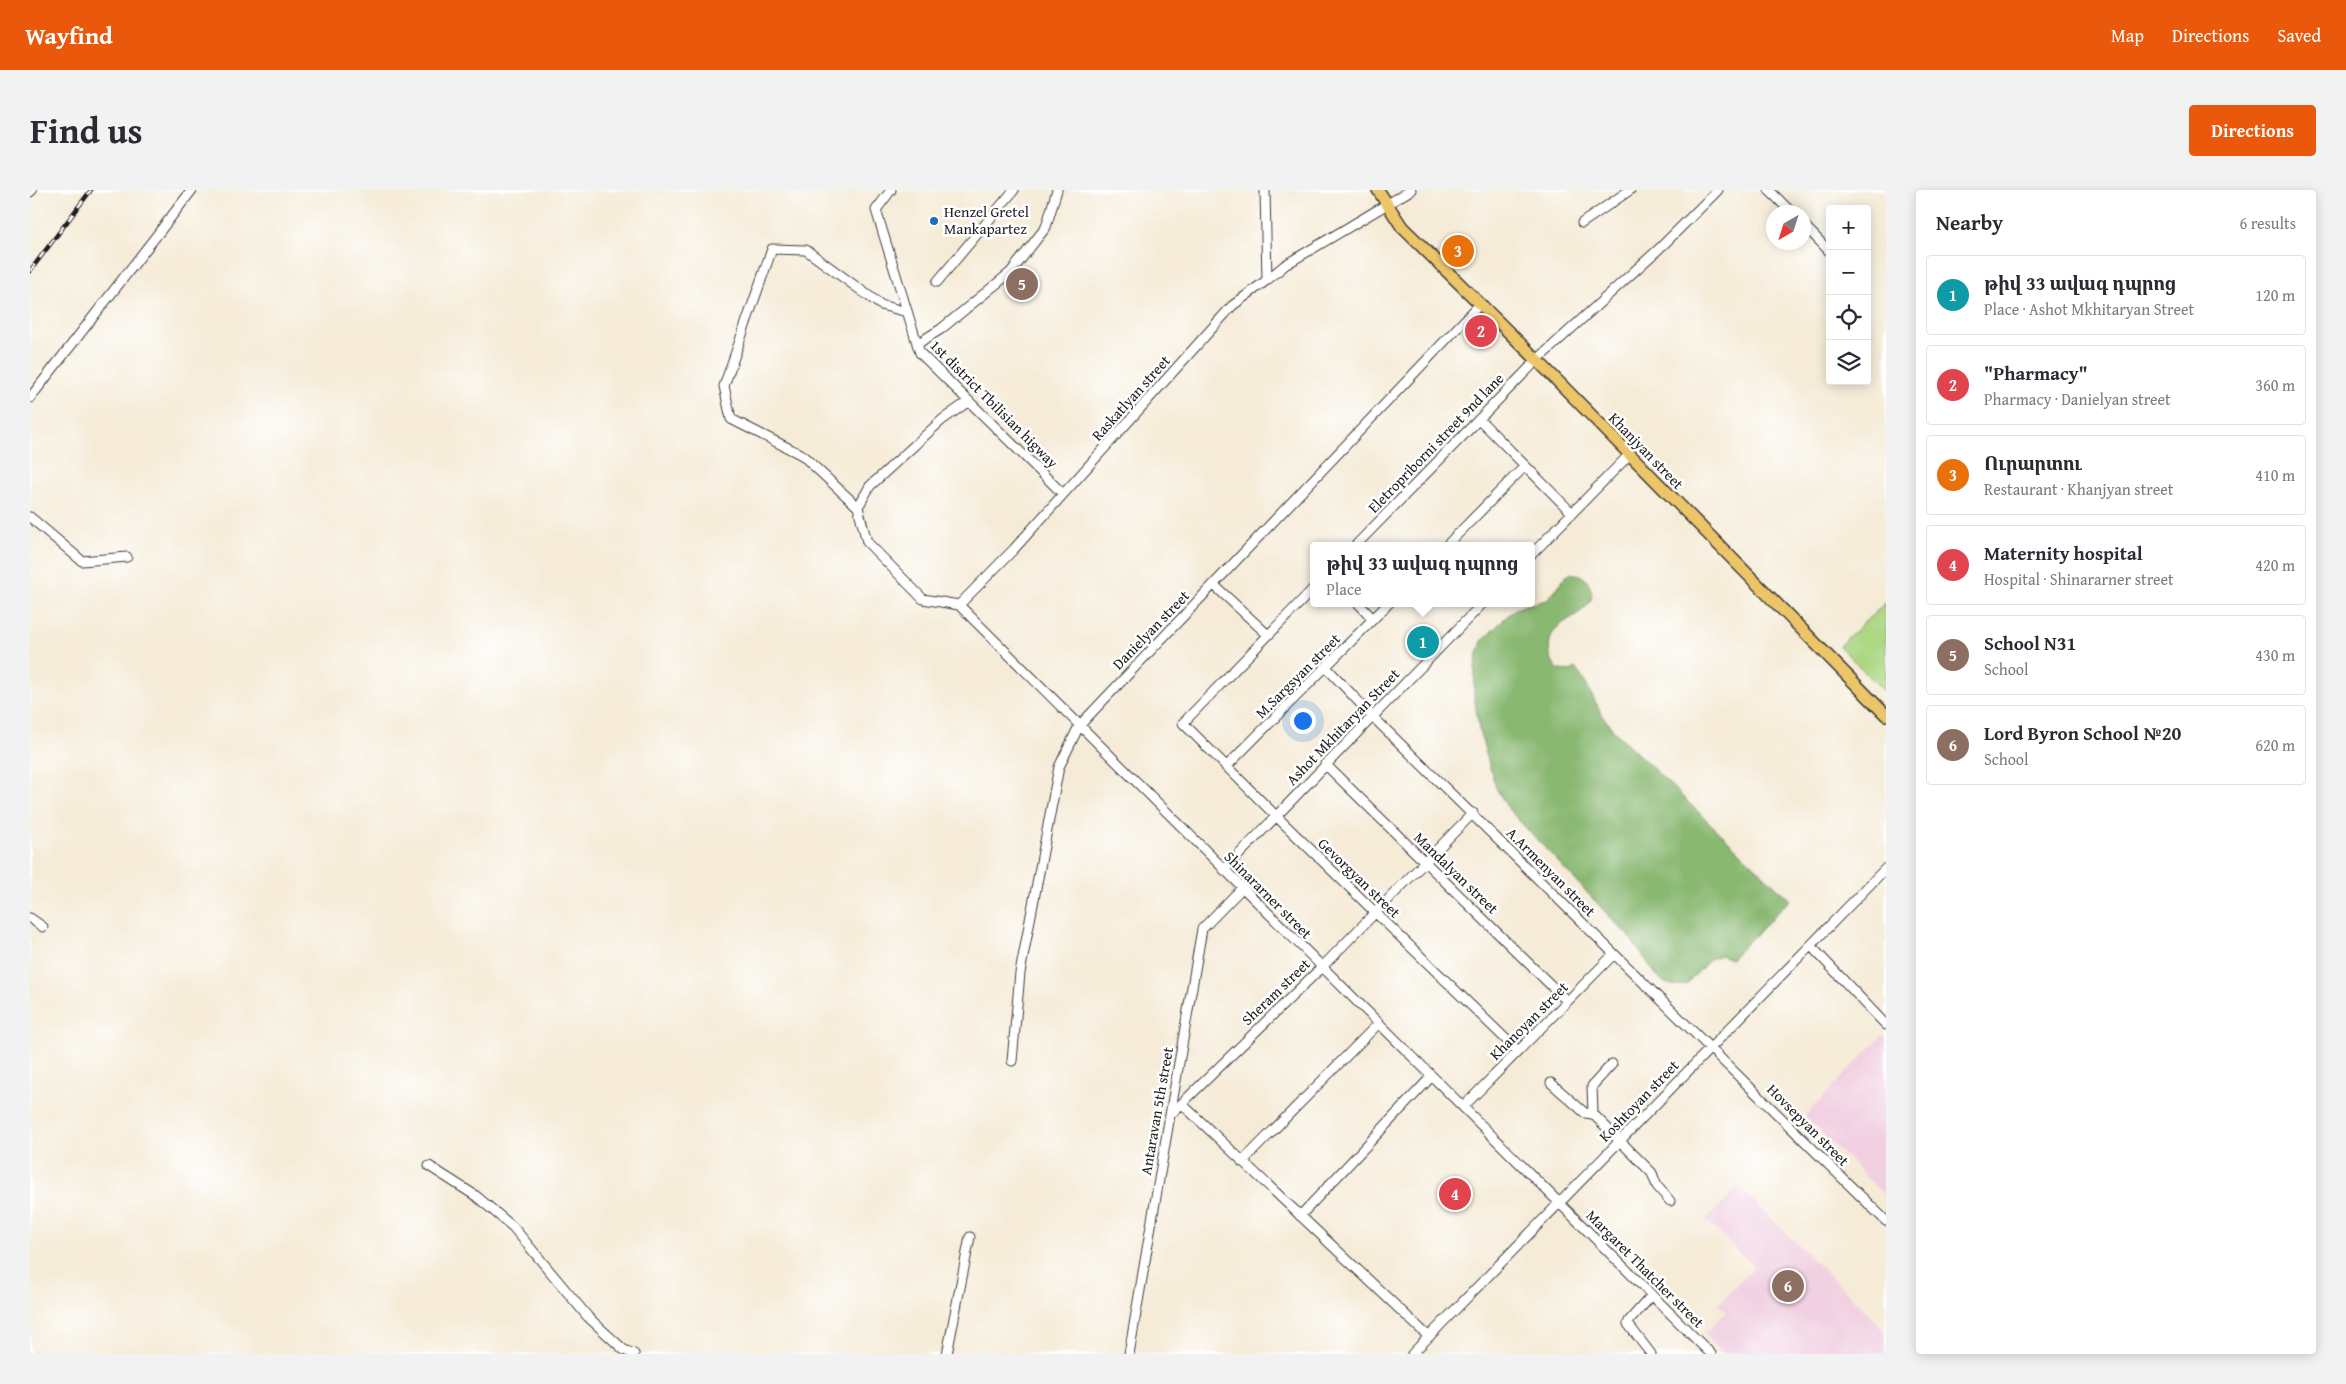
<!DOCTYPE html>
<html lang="en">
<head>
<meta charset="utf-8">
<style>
	:root { --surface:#fff; --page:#f2f2f3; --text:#2b2b33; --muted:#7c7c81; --line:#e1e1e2; --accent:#ea580c }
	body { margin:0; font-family:"Gentium Book Plus","Noto Serif Armenian",serif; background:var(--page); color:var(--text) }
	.controls { position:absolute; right:15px; top:15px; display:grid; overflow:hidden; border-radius:5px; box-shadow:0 2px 12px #0003 }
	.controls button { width:45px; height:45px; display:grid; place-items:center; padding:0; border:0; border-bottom:1px solid var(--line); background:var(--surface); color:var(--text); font:25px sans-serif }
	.compass { position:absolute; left:1736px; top:15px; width:45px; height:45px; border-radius:50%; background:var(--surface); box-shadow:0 2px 12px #0003; rotate:219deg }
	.you { position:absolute; left:1272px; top:530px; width:18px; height:18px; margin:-12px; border:4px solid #fff; border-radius:50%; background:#1a73e8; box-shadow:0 0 0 8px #1a73e833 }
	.badge { display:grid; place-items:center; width:32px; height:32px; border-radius:50%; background:var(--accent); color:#fff; font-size:16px; font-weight:700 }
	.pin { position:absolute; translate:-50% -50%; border:2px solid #fff; box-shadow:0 1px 5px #0006 }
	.popup { position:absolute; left:1280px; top:352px; width:225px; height:65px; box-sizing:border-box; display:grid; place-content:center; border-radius:5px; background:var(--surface); filter:drop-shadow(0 1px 4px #0005); font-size:16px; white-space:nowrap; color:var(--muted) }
	.popup b { font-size:19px; color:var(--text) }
	.popup::after { content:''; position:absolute; left:50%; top:100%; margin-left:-10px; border:10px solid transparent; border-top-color:var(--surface) }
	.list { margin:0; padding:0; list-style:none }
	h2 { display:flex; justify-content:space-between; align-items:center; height:65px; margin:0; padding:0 20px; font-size:21px }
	h2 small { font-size:16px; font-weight:400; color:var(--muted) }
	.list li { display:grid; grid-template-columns:32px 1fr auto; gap:15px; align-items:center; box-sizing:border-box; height:80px; margin:0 10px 10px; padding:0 10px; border:1px solid var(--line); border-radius:5px }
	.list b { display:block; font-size:19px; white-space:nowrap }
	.list p { margin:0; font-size:16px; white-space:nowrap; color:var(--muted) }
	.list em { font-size:16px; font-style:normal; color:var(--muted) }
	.icon { flex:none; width:28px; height:28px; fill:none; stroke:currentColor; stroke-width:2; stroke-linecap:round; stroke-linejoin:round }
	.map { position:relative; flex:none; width:1856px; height:1164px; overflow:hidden; border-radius:5px }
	header { display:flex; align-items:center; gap:30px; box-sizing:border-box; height:70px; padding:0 25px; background:var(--accent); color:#fff }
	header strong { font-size:24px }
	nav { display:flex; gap:28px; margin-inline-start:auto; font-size:18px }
	.intro { display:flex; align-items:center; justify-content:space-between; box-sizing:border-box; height:120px; padding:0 30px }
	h1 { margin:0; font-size:35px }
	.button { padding:12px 22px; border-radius:5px; background:var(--accent); color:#fff; font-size:18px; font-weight:700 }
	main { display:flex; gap:30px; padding:0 30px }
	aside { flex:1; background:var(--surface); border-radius:5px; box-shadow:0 2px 12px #0003 }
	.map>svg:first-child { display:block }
	.built { fill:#f1d0e2 }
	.green { fill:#acd783; stroke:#647a50 }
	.forest { fill:#89b871; stroke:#526a46 }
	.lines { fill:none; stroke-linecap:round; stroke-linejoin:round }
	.minor-casing { stroke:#3d3b38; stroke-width:11 }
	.major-casing { stroke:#3d3b38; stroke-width:14 }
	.minor { stroke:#fff; stroke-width:9 }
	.major { stroke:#edc569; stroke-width:11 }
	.rail-casing { stroke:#1c1c1c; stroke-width:4.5 }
	.rail { stroke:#fff; stroke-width:2.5; stroke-dasharray:8; stroke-linecap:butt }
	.poi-dot { fill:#1f6fb2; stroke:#fff; stroke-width:2 }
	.labels { text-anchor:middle; stroke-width:5; stroke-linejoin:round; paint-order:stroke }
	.poi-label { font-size:15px; fill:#1c1c1c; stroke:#fff; text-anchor:start }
	.street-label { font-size:15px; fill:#1c1c1c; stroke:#fff }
</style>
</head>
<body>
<header>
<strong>Wayfind</strong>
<nav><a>Map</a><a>Directions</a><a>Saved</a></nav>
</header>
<div class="intro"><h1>Find us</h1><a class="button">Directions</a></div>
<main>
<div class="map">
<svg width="1856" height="1164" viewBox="0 0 1856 1164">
	<rect width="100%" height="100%" fill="#fff"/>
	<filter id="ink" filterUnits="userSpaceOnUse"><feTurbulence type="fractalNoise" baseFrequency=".02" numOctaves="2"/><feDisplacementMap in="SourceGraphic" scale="10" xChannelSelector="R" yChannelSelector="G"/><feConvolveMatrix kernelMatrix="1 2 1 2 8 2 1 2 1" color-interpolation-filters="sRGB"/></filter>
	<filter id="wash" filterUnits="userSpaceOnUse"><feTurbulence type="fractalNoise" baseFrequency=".0096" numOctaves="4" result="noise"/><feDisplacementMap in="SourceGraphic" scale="20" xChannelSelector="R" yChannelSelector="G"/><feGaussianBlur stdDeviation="1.12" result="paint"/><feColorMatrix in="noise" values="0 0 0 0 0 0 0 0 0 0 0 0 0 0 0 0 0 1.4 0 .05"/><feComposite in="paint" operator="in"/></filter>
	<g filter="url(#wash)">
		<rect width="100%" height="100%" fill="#f5ebd7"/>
		<path class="built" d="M1853,845L1856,848V1007L1775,926Z
			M1709,997L1856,1141V1164H1694L1674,1144L1696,1122L1688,1114L1724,1077L1676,1030Z"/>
		<path class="green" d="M1856,412V503L1809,456Z"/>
		<path class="forest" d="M1539,383C1548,384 1554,385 1558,393C1574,419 1535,426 1524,441C1517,451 1517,473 1530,480C1533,481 1538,480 1541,481L1545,478C1562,499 1566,520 1584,541L1760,710L1701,769L1691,765L1680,769L1657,794L1646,796L1635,793L1627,786L1600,748L1479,620L1466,598L1449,540L1444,504L1445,477L1448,463L1452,451L1477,426L1485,419L1496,415L1517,410Z"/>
	</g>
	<g filter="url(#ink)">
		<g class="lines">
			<g class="minor-casing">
				<path id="minor" d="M861,0L846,20L890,163L1033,304
					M1739,0L1761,22
					M0,2L2,0
					M1552,33L1600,0
					M1774,35L1800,62
					M1237,90L1255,75L1381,0
					M907,92L984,0
					M887,154L911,139L981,82L1016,37L1027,0
					M0,208L162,0
					M1449,229L1542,323
					M828,317L772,265L701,229L694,196L742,59L776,60L851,115L877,122
					M0,327L52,371L97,367
					M1325,356L1507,170L1632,56L1688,0
					M1416,356L1495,276
					M1502,364L1599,265
					M1184,395L1238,445
					M1284,398L1153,533L1246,626L1488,861
					M1328,413L1343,429
					M929,415L1681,1164
					M929,415L984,359L1202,116L1237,90L1235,0
					M929,415L893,409L837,352L828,317L840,296L912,230L939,211
					M1296,477L1342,526L1856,1031
					M1295,574L1537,811
					M1196,577L1359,413
					M1194,680L1453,413
					M0,728L13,737
					M1781,756L1856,835
					M982,871L990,783L1029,577L1049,536L1450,114
					M1521,893L1555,923L1563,924L1622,983L1627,996L1640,1011
					M1152,914L1399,1147
					M1433,917L1584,764
					M1563,924L1562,896L1582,874
					M1140,925L1292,777L1443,623
					M1212,972L1349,833
					M399,976L446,1006L483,1037L558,1127L594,1160L604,1164
					M1270,1026L1402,886
					M917,1164L940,1047
					M1099,1164L1172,739L1212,698
					M1382,1164L1856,678
					M1621,1164L1598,1134L1599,1131L1622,1105"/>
			</g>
			<g class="major-casing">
				<path id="major" d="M1348,0L1372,37L1507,170L1856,525"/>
			</g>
			<use href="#minor" class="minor"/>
			<use href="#major" class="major"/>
			<g class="rail-casing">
				<path id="rail" d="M0,81L61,0"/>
			</g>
			<use href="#rail" class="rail"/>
		</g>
	</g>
	<circle class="poi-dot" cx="904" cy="31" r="5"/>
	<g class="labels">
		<g class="poi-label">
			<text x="914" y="27">Henzel Gretel<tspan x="914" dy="17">Mankapartez</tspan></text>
		</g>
		<g class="street-label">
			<text transform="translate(1101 208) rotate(-48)" y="5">Raskatlyan street</text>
			<text transform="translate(964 214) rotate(45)" y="5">1st district Tbilisian higway</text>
			<text transform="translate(1406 253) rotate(-46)" y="5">Eletropriborni street 9nd lane</text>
			<text transform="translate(1616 261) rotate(46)" y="5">Khanjyan street</text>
			<text transform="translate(1121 440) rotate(-46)" y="5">Danielyan street</text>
			<text transform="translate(1268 486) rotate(-45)" y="5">M.Sargsyan street</text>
			<text transform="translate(1313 537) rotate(-46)" y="5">Ashot Mkhitaryan Street</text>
			<text transform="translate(1521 682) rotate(45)" y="5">A.Armenyan street</text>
			<text transform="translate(1426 683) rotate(44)" y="5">Mandalyan street</text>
			<text transform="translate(1329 688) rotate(44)" y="5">Gevorgyan street</text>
			<text transform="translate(1238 705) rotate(45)" y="5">Shinararner street</text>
			<text transform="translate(1246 802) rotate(-44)" y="5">Sheram street</text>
			<text transform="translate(1499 831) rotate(-45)" y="5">Khanoyan street</text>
			<text transform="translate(1609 911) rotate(-46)" y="5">Koshtoyan street</text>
			<text transform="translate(1127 921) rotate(-80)" y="5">Antaravan 5th street</text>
			<text transform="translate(1778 935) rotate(45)" y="5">Hovsepyan street</text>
			<text transform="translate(1615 1079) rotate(45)" y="5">Margaret Thatcher street</text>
		</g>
	</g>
</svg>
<div class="controls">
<button>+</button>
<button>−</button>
<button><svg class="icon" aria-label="locate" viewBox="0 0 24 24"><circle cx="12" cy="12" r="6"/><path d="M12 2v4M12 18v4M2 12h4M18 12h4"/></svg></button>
<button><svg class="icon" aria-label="layers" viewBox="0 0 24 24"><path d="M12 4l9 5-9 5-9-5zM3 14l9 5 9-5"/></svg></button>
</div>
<svg class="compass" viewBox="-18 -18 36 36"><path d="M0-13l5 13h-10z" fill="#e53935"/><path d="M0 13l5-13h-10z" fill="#7c7c81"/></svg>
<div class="you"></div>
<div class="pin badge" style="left:1393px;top:452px;background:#0f9aa8">1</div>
<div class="popup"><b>թիվ 33 ավագ դպրոց</b>Place</div>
<div class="pin badge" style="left:1451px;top:141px;background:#e0444e">2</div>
<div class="pin badge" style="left:1428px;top:61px;background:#e8710a">3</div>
<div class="pin badge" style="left:1425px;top:1004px;background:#e0444e">4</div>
<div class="pin badge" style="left:992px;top:94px;background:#8d6e63">5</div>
<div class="pin badge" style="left:1758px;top:1096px;background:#8d6e63">6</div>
</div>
<aside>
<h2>Nearby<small>6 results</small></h2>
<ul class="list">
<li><span class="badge" style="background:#0f9aa8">1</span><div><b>թիվ 33 ավագ դպրոց</b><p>Place · Ashot Mkhitaryan Street</p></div><em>120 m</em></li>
<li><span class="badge" style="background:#e0444e">2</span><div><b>&quot;Pharmacy&quot;</b><p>Pharmacy · Danielyan street</p></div><em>360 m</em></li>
<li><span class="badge" style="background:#e8710a">3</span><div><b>Ուրարտու</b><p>Restaurant · Khanjyan street</p></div><em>410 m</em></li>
<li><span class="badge" style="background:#e0444e">4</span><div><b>Maternity hospital</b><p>Hospital · Shinararner street</p></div><em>420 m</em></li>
<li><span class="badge" style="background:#8d6e63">5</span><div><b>School N31</b><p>School</p></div><em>430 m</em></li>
<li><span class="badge" style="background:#8d6e63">6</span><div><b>Lord Byron School №20</b><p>School</p></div><em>620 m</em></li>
</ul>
</aside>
</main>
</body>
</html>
